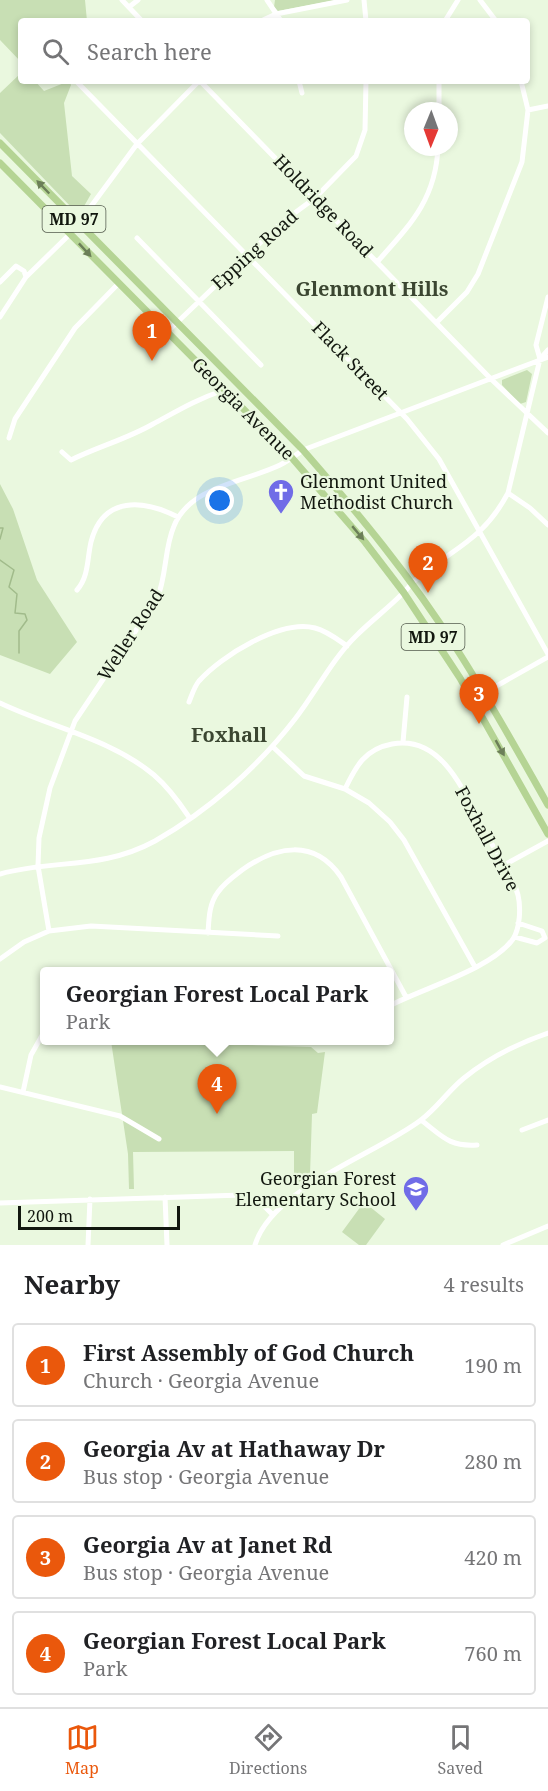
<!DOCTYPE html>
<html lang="en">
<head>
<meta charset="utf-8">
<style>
	:root { --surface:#fff; --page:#f2f2f2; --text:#202124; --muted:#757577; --line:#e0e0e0; --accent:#ea580c }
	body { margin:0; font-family:"Noto Serif",serif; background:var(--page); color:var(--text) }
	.compass { position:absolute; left:404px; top:102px; width:54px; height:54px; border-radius:50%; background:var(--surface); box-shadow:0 3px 9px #0003; rotate:181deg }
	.scale { position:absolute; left:18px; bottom:15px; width:162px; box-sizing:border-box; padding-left:6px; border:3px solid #12170f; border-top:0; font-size:16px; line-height:21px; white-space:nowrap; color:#12170f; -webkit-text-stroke:4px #eaf8df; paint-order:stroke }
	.you { position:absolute; left:220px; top:501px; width:21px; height:21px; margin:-15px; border:4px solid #fff; border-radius:50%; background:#1a73e8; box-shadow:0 0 0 9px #1a73e833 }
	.badge { display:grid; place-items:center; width:39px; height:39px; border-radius:50%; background:var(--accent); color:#fff; font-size:20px; font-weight:700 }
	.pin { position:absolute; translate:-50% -50px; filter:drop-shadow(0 2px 3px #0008) }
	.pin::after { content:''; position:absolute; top:32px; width:21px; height:18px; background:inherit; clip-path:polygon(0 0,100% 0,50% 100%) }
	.popup { position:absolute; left:40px; top:967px; width:354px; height:78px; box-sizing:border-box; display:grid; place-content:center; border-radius:6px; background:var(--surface); filter:drop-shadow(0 2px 4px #0005); font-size:20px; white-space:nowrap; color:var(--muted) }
	.popup b { font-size:22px; color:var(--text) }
	.popup::after { content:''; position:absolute; left:50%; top:100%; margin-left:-12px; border:12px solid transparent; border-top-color:var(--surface) }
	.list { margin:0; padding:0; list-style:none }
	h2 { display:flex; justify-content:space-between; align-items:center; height:78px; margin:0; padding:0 24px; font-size:26px }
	h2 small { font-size:20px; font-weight:400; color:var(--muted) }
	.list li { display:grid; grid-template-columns:39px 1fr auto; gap:18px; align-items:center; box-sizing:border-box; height:84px; margin:0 12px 12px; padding:0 12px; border:2px solid var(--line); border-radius:6px }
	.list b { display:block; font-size:22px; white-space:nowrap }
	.list p { margin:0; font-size:20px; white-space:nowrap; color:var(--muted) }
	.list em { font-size:20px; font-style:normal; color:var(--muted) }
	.icon { flex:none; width:33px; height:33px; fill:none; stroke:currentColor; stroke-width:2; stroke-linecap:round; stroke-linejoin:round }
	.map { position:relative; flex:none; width:548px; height:1245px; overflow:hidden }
	.search { position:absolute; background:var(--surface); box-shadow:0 3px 9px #0003; left:18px; right:18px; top:18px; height:66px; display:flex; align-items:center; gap:15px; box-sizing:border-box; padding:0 21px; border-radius:6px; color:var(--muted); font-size:22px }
	.sheet { height:462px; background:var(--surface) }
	nav { display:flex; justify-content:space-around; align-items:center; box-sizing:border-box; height:84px; border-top:2px solid var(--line); background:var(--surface); font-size:16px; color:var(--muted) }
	nav a { display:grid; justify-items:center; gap:3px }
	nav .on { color:var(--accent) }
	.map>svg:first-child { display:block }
	.green { fill:#c8dfb4 }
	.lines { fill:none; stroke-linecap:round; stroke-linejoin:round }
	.stream { stroke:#a1bb8b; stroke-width:1.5 }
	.minor { stroke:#fff; stroke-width:5 }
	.major { stroke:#b5d494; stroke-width:7 }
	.oneway { fill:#6c7f58 }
	.labels { text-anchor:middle; stroke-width:4.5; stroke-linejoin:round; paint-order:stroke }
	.shield { fill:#eaf8df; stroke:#535a4d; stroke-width:1.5 }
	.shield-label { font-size:16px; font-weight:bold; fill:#12170f }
	.street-label { font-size:18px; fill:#12170f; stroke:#eaf8df }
	.poi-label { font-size:18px; fill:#12170f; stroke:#eaf8df; text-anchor:start }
	.neighbourhood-label { font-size:20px; font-weight:bold; fill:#3b4631; stroke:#eaf8df }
</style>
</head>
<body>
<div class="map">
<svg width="548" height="1245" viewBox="0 0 548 1245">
	<rect width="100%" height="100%" fill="#eaf8df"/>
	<path class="green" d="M0,0H85L87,21H21V62L0,40Z
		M275,0H336L278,11L274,7Z
		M21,73V81H35L44,91L69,81L71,85L64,103L72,176L91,194L83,208H72L0,133V93Z
		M527,370L532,374L526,402L520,404L502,385V380Z
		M0,484L13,509L37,580L77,642L50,674L0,655Z
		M111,1041L311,1047L318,1053L325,1052L317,1113L312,1114L310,1175L294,1185V1151L133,1152L134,1189H129L128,1154Z
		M364,1202L385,1219L366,1245H359L342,1232Z"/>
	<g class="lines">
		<path class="stream" d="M0,528H3L0,539
			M0,560L14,570L9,587L17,594L15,613L25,614L27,620L19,631V653"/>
		<path class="minor" d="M122,0L142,21
			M267,0L281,21
			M364,0L366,21
			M480,0L496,21
			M129,7L138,0
			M261,21L276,14L347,0
			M445,21L458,0
			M76,81L407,419L439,459L548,654
			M200,81L491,379L548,433
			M299,81L302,93
			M439,81V111
			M528,110L548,106
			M78,224L137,144L199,81
			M137,238L261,365
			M378,261C410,225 436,199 438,147
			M0,282L16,266L24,271L26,277
			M0,317L26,277L70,234
			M437,322L467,292L478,274L522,162L528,110L521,81
			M166,333L281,223L315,198L356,156L365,130L366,81
			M540,359L536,345L548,297
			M9,438L15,419L75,328L118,284
			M62,452L71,460C97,447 127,439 153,424C179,410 195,400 224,390
			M508,493L530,508L548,525
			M77,590C89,576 87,559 91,542C103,495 144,500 178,517
			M484,693L548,657
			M189,702C192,695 194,687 199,681C221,656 281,619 315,628C327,631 337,639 347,646
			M0,703C50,727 111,739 154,775C168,787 179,802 189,817
			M403,742L407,697
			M273,747L304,776L345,789L369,803L390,822L404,840L475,967
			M345,789C356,766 365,749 392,744C444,734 466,797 486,834C497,854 512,873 518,895C521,908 520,928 513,939C492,969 423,988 389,1006
			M504,865L548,841
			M0,874C54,859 102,870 155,841C208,811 258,767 295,719C316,692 332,659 357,635C371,621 387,609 401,595C406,591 409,586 413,582C452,548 482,542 508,493L540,359L548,350
			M49,931L38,866L39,838L50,788L75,721L157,599C167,575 164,549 174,526C190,486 245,482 280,465C288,461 296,455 303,450L548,357
			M208,933C209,918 209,904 218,892C224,883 234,876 242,870C276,846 314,838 341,877L406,997
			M515,937L537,943L545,938L542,931L518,923
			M0,959L24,942L49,931L91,926L278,936
			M0,1087L120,1116L159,1139
			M23,1092L31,1055L44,1032
			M421,1120C442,1136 449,1147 477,1145
			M522,1130L548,1120
			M165,1197L167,1245
			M0,1203L242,1195L260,1202L272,1214
			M88,1245L90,1199
			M255,1245C272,1188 375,1155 421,1120C437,1108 448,1091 464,1078C490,1057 516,1044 548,1033
			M503,1245L548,1226"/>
		<path class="major" d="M0,143L303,450C358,513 411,577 456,648C489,699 518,752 548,805
			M0,163L292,458L365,542L404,593L460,678L548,834"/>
	</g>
	<defs><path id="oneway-solid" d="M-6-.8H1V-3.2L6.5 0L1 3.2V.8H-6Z" transform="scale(1.5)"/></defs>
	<g class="oneway">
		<use href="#oneway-solid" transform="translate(43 187) rotate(-134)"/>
		<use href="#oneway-solid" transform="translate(85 250) rotate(47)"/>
		<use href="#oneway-solid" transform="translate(358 533) rotate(50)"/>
		<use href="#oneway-solid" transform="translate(500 748) rotate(61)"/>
	</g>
	<defs>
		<g id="church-pin" transform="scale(1.35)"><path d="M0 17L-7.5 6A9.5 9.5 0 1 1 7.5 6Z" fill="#706ce7" stroke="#eaf8df"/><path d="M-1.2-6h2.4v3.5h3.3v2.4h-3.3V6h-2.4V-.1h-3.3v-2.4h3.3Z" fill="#fff"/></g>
		<g id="school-pin" transform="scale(1.35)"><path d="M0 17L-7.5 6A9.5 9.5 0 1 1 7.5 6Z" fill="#706ce7" stroke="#eaf8df"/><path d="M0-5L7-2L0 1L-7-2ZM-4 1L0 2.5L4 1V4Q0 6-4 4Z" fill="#fff"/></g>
	</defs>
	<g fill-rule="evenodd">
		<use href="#church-pin" x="281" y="492"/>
		<use href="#school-pin" x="416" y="1189"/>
	</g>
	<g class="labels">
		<g class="shield">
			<rect x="42.5" y="206" width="63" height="26" rx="4.5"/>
			<rect x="401.5" y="624" width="63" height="26" rx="4.5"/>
		</g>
		<g class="shield-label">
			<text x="74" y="225">MD 97</text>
			<text x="433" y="643">MD 97</text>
		</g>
		<g class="street-label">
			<text transform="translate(323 206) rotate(46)" y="6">Holdridge Road</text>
			<text transform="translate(255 250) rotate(-42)" y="6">Epping Road</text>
			<text transform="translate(350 361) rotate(46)" y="6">Flack Street</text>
			<text transform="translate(243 409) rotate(45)" y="6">Georgia Avenue</text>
			<text transform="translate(131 635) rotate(-57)" y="6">Weller Road</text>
			<text transform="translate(487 839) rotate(62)" y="6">Foxhall Drive</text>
		</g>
		<g class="poi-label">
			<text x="300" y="488">Glenmont United<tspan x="300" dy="21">Methodist Church</tspan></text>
			<text x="396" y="1185" text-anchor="end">Georgian Forest<tspan x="396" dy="21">Elementary School</tspan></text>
		</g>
		<g class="neighbourhood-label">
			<text x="372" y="296">Glenmont Hills</text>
			<text x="229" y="742">Foxhall</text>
		</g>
	</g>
</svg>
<svg class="compass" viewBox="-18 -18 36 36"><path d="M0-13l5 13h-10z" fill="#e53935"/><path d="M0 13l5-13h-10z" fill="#757577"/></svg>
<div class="scale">200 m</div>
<div class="you"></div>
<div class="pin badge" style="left:152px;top:361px">1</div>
<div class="pin badge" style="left:428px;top:593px">2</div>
<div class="pin badge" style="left:479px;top:724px">3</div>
<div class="pin badge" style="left:217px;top:1114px">4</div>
<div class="popup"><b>Georgian Forest Local Park</b>Park</div>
<div class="search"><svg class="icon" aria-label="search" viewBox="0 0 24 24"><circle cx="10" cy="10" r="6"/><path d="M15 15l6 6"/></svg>Search here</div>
</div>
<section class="sheet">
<h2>Nearby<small>4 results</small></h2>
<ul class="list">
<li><span class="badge">1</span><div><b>First Assembly of God Church</b><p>Church · Georgia Avenue</p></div><em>190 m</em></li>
<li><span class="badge">2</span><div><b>Georgia Av at Hathaway Dr</b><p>Bus stop · Georgia Avenue</p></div><em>280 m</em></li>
<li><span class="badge">3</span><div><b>Georgia Av at Janet Rd</b><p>Bus stop · Georgia Avenue</p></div><em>420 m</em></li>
<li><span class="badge">4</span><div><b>Georgian Forest Local Park</b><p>Park</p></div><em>760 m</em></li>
</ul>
</section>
<nav>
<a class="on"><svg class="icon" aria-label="map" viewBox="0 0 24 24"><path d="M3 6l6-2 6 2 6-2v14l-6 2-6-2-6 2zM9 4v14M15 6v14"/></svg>Map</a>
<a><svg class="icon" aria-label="directions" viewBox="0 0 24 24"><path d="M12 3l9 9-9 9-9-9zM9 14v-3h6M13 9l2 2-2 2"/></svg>Directions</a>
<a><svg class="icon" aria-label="saved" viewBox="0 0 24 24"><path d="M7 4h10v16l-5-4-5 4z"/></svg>Saved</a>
</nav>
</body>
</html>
